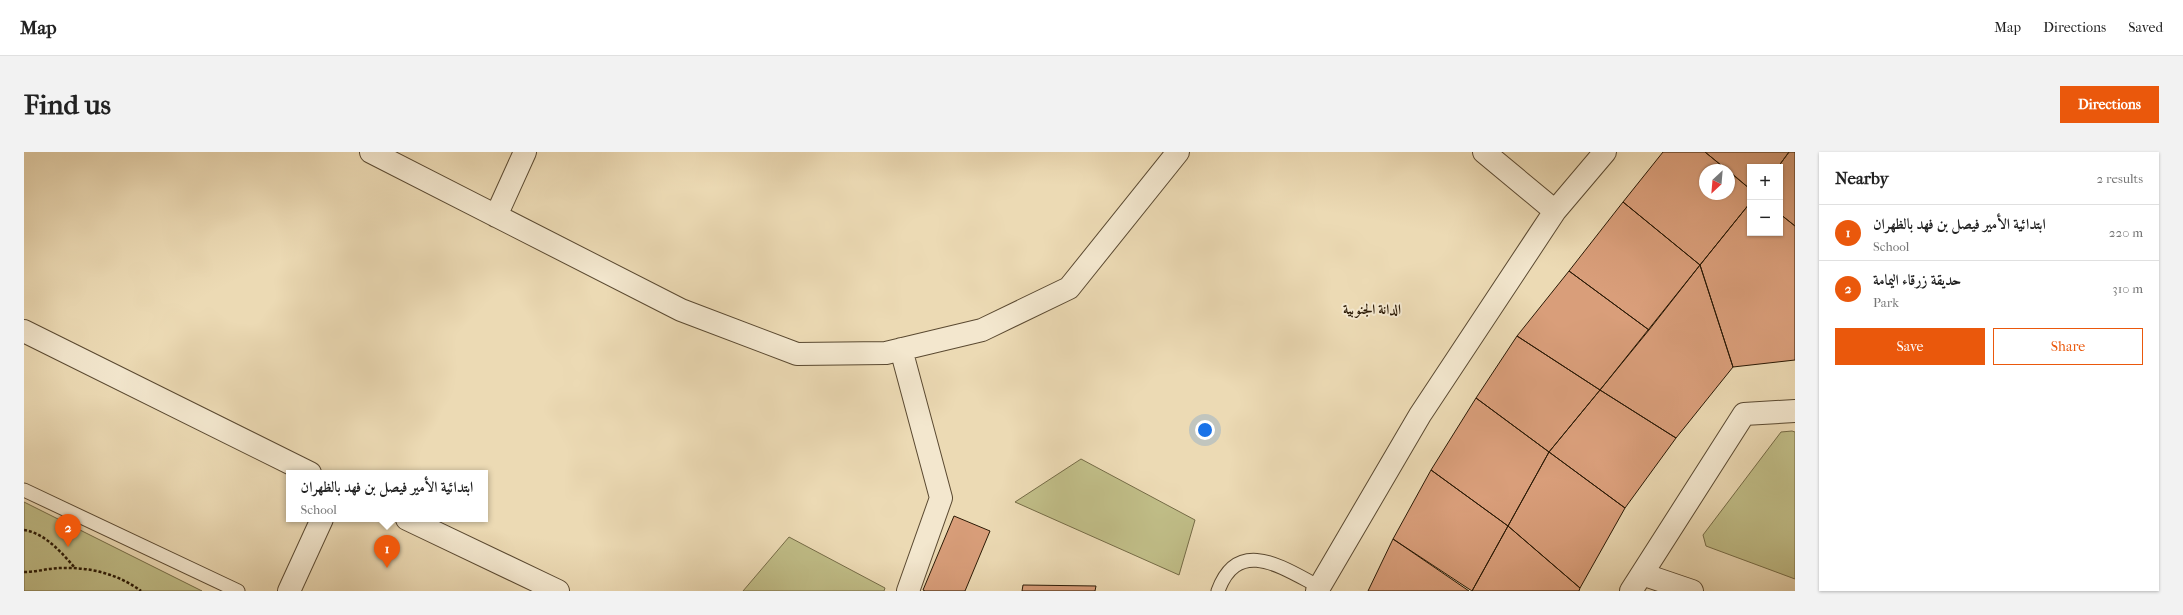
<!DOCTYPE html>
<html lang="en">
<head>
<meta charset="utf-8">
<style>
	:root { --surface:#fff; --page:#f2f2f2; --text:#222; --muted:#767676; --line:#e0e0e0; --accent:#ea580c }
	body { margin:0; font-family:"IM FELL French Canon",Amiri,serif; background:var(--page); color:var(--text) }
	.controls { position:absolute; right:12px; top:12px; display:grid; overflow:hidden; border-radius:0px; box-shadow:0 1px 3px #0004 }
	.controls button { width:36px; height:36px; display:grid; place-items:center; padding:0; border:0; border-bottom:1px solid var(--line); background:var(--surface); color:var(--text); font:20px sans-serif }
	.compass { position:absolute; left:1675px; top:12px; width:36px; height:36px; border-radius:50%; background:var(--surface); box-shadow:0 1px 3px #0004; rotate:206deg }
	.you { position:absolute; left:1181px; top:278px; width:14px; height:14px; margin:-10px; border:3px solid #fff; border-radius:50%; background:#1a73e8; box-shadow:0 0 0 6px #1a73e833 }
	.badge { display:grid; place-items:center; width:26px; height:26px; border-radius:50%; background:var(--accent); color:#fff; font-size:13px; font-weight:700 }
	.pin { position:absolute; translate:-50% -33px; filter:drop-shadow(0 1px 2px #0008) }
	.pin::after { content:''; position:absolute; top:21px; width:14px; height:12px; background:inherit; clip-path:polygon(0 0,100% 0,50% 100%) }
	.popup { position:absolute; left:262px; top:318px; width:202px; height:52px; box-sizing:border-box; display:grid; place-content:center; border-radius:0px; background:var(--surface); filter:drop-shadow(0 1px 3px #0005); font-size:13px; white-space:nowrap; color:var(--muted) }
	.popup b { font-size:15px; color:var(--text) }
	.popup::after { content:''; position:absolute; left:50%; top:100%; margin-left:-8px; border:8px solid transparent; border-top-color:var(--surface) }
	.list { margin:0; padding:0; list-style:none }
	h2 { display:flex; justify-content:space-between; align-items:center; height:52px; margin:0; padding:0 16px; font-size:17px }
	h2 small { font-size:13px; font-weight:400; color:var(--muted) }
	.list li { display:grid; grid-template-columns:26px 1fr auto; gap:12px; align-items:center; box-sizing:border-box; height:56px; padding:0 16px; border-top:1px solid var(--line) }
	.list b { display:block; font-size:15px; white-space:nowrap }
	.list p { margin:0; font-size:13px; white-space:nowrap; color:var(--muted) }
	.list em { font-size:13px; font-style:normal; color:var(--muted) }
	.actions { display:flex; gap:8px; padding:12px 16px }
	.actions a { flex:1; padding:9px 0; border:1px solid var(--accent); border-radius:0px; text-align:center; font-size:14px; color:var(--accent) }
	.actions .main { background:var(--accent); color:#fff }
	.map { position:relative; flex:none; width:1771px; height:439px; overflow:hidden; border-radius:0px }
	header { display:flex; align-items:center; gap:24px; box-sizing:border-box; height:56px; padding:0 20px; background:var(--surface); border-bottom:1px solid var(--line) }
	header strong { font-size:19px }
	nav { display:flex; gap:22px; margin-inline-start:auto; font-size:14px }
	.intro { display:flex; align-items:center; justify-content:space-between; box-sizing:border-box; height:96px; padding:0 24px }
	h1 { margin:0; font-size:28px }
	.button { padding:10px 18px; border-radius:0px; background:var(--accent); color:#fff; font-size:14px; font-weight:700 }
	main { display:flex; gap:24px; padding:0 24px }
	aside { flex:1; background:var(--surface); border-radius:0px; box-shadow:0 1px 3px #0004 }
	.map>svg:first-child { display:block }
	.green { fill:#c0bd87; stroke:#756b46 }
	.building { fill:#d99e7a; stroke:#2a1905 }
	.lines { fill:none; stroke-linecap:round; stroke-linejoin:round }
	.lane-casing { stroke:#5a4931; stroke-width:15 }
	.street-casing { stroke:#5a4931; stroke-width:24 }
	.path { stroke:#2a1905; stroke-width:2.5; stroke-dasharray:3 2; stroke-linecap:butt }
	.lane { stroke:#f3e7ce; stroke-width:13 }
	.street { stroke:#f3e7ce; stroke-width:22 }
	.labels { text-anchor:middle; stroke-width:4; stroke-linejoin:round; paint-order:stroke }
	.neighbourhood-label { font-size:14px; font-weight:bold; fill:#2a1905; stroke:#f3e7ce }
</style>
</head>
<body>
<header>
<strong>Map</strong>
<nav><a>Map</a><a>Directions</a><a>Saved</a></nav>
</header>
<div class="intro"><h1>Find us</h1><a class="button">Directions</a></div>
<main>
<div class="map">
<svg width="1771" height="439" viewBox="0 0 1771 439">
	<rect width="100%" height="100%" fill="#ecdab4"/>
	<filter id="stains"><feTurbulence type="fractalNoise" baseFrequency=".005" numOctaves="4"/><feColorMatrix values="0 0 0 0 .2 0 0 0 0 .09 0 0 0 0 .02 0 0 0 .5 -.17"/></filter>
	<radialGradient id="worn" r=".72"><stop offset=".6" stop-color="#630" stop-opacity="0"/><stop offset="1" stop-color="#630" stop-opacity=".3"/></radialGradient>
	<path class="green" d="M1768,279L1771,280V427L1682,394L1679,383L1757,280Z
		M1057,307L1171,368L1155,423L991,350Z
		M0,350L178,439H0Z
		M765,385L861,436L860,439H719Z"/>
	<path class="building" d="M1639,0H1681L1703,18H1681V42H1705V19L1726,37V51L1676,113L1599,50Z
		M1681,0H1765L1754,15H1726V37Z
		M1765,0H1771V74L1756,62V15H1754Z
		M1599,50L1676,113L1625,178L1545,119Z
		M1726,51V81H1756V62L1771,74V208L1709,215L1676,113Z
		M1676,113L1709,215L1652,286L1576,238Z
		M1545,119L1625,178L1576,238L1493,184Z
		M1493,184L1576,238L1525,300L1452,246Z
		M1576,238L1652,286L1601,356L1525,300Z
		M1452,246L1525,300L1484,374L1407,318Z
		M1525,300L1601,356L1556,436L1484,374Z
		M1407,318L1484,374L1448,439L1369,387Z
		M930,364L966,379L941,439H901L899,438Z
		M1484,374L1556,436L1555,439H1448Z
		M1369,387L1445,439H1344Z
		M999,433L1072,434L1071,439H998Z"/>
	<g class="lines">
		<g class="lane-casing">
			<path id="lane" d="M0,338L214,439
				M1194,439C1214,384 1259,416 1294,434"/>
		</g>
		<g class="street-casing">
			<path id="street" d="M347,0L657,158L773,202L862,201L958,178L1045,136L1154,0
				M1460,0L1531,59
				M472,64L501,0
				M0,179L286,321
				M877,197L917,346L884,439
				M383,367L534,439
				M1618,422L1668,439
				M265,439L298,367
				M1293,439L1396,263L1531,59L1581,0
				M1607,439L1720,262L1771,259"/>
		</g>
		<path class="path" d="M0,378C21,381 38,401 51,416
			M0,420C13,420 25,416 37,416C66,415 94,422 117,439"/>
		<use href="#lane" class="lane"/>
		<use href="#street" class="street"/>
	</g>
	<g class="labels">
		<g class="neighbourhood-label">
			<text x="1348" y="162">الدانة الجنوبية</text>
		</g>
	</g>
	<rect width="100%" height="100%" filter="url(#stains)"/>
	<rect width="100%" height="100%" fill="url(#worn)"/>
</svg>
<div class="controls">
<button>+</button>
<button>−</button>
</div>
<svg class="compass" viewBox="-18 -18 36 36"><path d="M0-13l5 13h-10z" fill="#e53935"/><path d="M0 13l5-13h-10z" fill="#767676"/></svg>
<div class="you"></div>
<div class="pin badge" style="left:363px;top:416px">1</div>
<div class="popup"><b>ابتدائية الأمير فيصل بن فهد بالظهران</b>School</div>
<div class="pin badge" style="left:44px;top:395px">2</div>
</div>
<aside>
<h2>Nearby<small>2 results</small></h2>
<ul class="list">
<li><span class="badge">1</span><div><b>ابتدائية الأمير فيصل بن فهد بالظهران</b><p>School</p></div><em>220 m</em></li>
<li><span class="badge">2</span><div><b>حديقة زرقاء اليمامة</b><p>Park</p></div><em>310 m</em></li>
</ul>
<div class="actions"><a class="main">Save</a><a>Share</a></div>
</aside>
</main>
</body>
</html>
